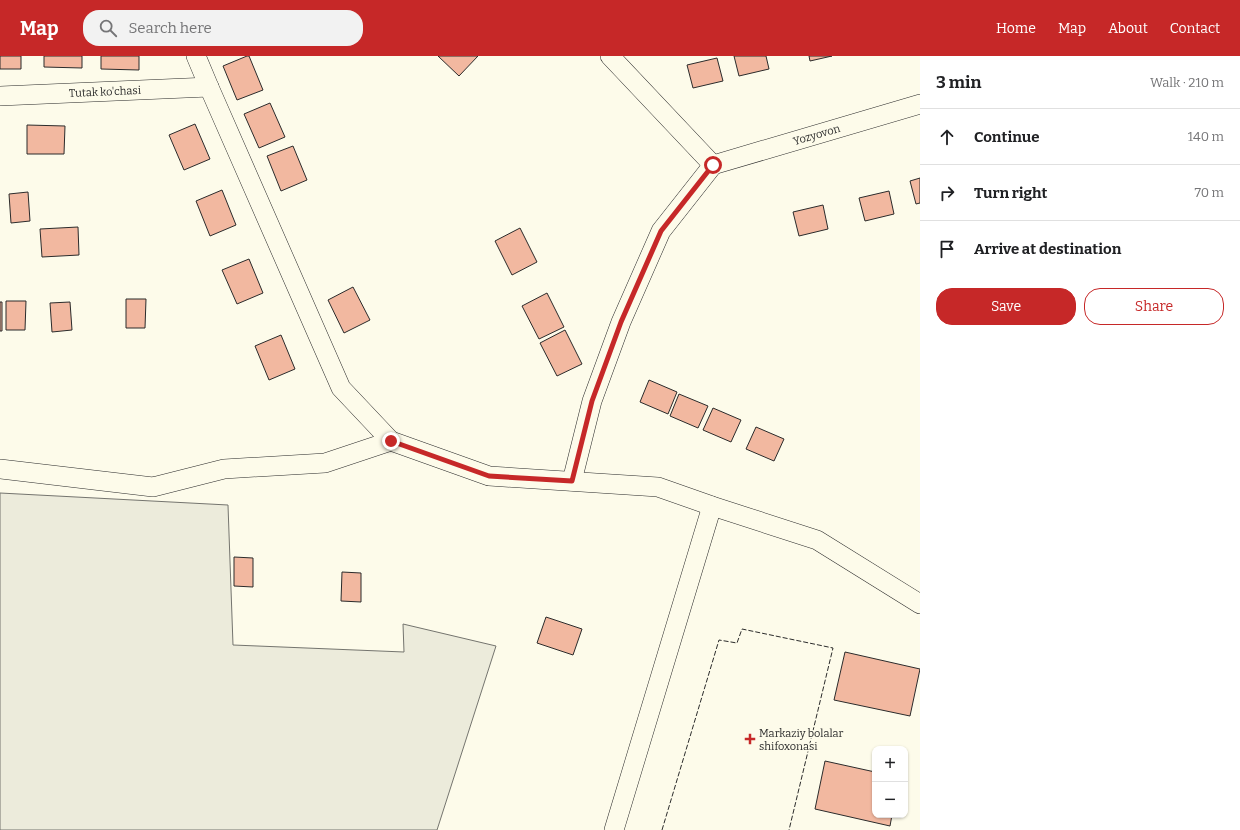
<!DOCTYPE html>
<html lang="en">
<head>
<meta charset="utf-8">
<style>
	:root { --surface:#fff; --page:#f2f2f2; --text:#202124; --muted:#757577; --line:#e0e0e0; --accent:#c62828 }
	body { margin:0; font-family:Bitter,serif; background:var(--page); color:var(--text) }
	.controls { position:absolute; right:12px; bottom:12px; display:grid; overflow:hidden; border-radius:8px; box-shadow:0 1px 3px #0004 }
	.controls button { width:36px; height:36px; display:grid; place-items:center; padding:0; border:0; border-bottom:1px solid var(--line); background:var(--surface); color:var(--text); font:20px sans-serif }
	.stop { position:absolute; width:12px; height:12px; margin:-9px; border:3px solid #c62828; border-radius:50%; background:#fff }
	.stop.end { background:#c62828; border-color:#fff; box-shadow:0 1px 4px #0008 }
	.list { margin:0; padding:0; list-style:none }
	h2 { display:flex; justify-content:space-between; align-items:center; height:52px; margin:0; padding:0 16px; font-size:17px }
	h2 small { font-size:13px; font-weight:400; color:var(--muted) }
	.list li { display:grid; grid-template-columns:26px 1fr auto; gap:12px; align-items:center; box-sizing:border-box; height:56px; padding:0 16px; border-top:1px solid var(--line) }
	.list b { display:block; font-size:15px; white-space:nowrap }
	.list em { font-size:13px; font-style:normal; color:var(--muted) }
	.actions { display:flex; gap:8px; padding:12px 16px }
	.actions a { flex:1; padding:9px 0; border:1px solid var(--accent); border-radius:16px; text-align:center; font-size:14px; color:var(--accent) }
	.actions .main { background:var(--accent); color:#fff }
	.icon { flex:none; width:22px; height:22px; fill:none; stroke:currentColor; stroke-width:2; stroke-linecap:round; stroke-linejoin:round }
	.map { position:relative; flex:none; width:920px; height:774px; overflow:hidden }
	header { display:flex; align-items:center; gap:24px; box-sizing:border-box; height:56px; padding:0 20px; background:var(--accent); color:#fff }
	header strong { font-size:19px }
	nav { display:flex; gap:22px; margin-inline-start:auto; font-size:14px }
	.search { width:280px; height:36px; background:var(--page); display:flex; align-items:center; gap:10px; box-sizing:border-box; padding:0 14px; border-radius:16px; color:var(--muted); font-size:15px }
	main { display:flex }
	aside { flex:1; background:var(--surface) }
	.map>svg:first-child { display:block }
	.green { fill:#ecebdb; stroke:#74746e }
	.building { fill:#f2b8a0; stroke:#2b2b2b }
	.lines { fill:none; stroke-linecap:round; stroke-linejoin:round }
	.minor-casing { stroke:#2b2b2b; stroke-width:20 }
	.minor { stroke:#fdfbea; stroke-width:19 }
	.fence { stroke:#2b2b2b; stroke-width:1; stroke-dasharray:5 2; stroke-linecap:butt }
	.route { stroke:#c62828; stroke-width:5 }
	.poi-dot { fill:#c62828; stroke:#fdfbea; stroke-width:1.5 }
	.labels { text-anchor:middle; stroke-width:3; stroke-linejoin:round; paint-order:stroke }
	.street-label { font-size:11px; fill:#2b2b2b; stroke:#fdfbea }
	.poi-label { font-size:11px; fill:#2b2b2b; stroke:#fdfbea; text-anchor:start }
</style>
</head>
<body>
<header>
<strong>Map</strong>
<div class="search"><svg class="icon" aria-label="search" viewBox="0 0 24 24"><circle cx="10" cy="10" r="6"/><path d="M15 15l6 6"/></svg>Search here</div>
<nav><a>Home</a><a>Map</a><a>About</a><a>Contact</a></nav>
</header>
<main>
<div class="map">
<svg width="920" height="774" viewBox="0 0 920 774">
	<rect width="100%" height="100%" fill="#fdfbea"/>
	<path class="green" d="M0,437L228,449L233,589L404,596L403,568L496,590L437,774H0Z"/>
	<path class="building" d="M0,0H21V13H0Z
		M44,0H82V12L44,11Z
		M101,0H139V14L101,13Z
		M247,0H249L263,34L237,44L223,10Z
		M438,0H478L459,20Z
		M734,0H766L769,13L739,20Z
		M809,0H832L810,5Z
		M717,2L723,25L693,32L687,9Z
		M270,47L285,81L259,92L244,58Z
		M195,68L210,103L184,114L169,79Z
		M27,69L65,70L64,98H27Z
		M293,90L307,124L281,135L267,100Z
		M920,122V147L916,148L910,125Z
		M222,134L236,169L210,180L196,145Z
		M889,135L894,158L865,165L859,142Z
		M28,136L30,165L11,167L9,138Z
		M823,149L828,173L799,180L793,156Z
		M78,171L79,199L42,201L40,173Z
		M520,172L537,206L512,219L495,185Z
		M249,203L263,237L237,248L222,214Z
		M353,231L370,264L344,277L328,244Z
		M547,237L564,271L539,283L522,250Z
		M126,243H146L145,272H126Z
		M6,245H26L25,274H6Z
		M0,246H2V275H0Z
		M70,246L72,274L52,276L50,247Z
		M565,274L582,308L557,320L540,287Z
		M281,279L295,313L269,324L255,290Z
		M649,324L677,336L668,358L640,346Z
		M679,338L708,350L698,372L670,360Z
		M713,352L741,364L731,386L703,374Z
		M756,371L784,383L774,405L746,393Z
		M234,501L253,502V531L234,530Z
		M342,516L361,517V546L341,545Z
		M546,561L582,573L573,599L537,587Z
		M845,596L920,613L910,660L834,644Z
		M825,705L875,716V759H892L890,770L815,753Z"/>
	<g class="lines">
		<g class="minor-casing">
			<g id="minor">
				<path d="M196,0L209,31L341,332L391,385L489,420L658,431L712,450L817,484L920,548"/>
				<path d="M610,0L713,109"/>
				<path id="s1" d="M0,40L209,31"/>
				<path id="s2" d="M713,109L920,48"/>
				<path d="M0,413L153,431L224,413L325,407L391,385"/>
				<path d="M572,425L592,345L621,266L661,175L713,109"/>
				<path d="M614,774L712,450"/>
			</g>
		</g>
		<use href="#minor" class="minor"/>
		<path class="fence" d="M662,774L719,584L737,587L742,573L833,592L789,774"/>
	</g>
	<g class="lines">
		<path class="route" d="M391,385L489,420L572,425L592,345L621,266L661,175L713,109"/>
	</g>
	<path class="poi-dot" d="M748 677h4v4h4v4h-4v4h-4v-4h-4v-4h4z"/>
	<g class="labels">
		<g class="street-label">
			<text dy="4" stroke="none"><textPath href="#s1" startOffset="105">Tutak ko'chasi</textPath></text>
			<text dy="4" stroke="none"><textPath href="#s2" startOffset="108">Yozyovon</textPath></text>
		</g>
		<g class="poi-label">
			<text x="759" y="681">Markaziy bolalar<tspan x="759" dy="13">shifoxonasi</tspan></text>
		</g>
	</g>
</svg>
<div class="controls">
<button>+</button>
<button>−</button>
</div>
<div class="stop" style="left:713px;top:109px"></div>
<div class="stop end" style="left:391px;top:385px"></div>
</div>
<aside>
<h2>3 min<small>Walk · 210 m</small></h2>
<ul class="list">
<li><svg class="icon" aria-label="ahead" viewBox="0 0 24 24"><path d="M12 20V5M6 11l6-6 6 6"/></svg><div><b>Continue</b></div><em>140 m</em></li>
<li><svg class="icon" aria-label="right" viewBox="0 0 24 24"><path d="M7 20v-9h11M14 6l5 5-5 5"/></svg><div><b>Turn right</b></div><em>70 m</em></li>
<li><svg class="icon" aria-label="arrive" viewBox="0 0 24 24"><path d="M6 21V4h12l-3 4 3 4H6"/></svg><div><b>Arrive at destination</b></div></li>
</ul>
<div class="actions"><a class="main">Save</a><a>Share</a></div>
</aside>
</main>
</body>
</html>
